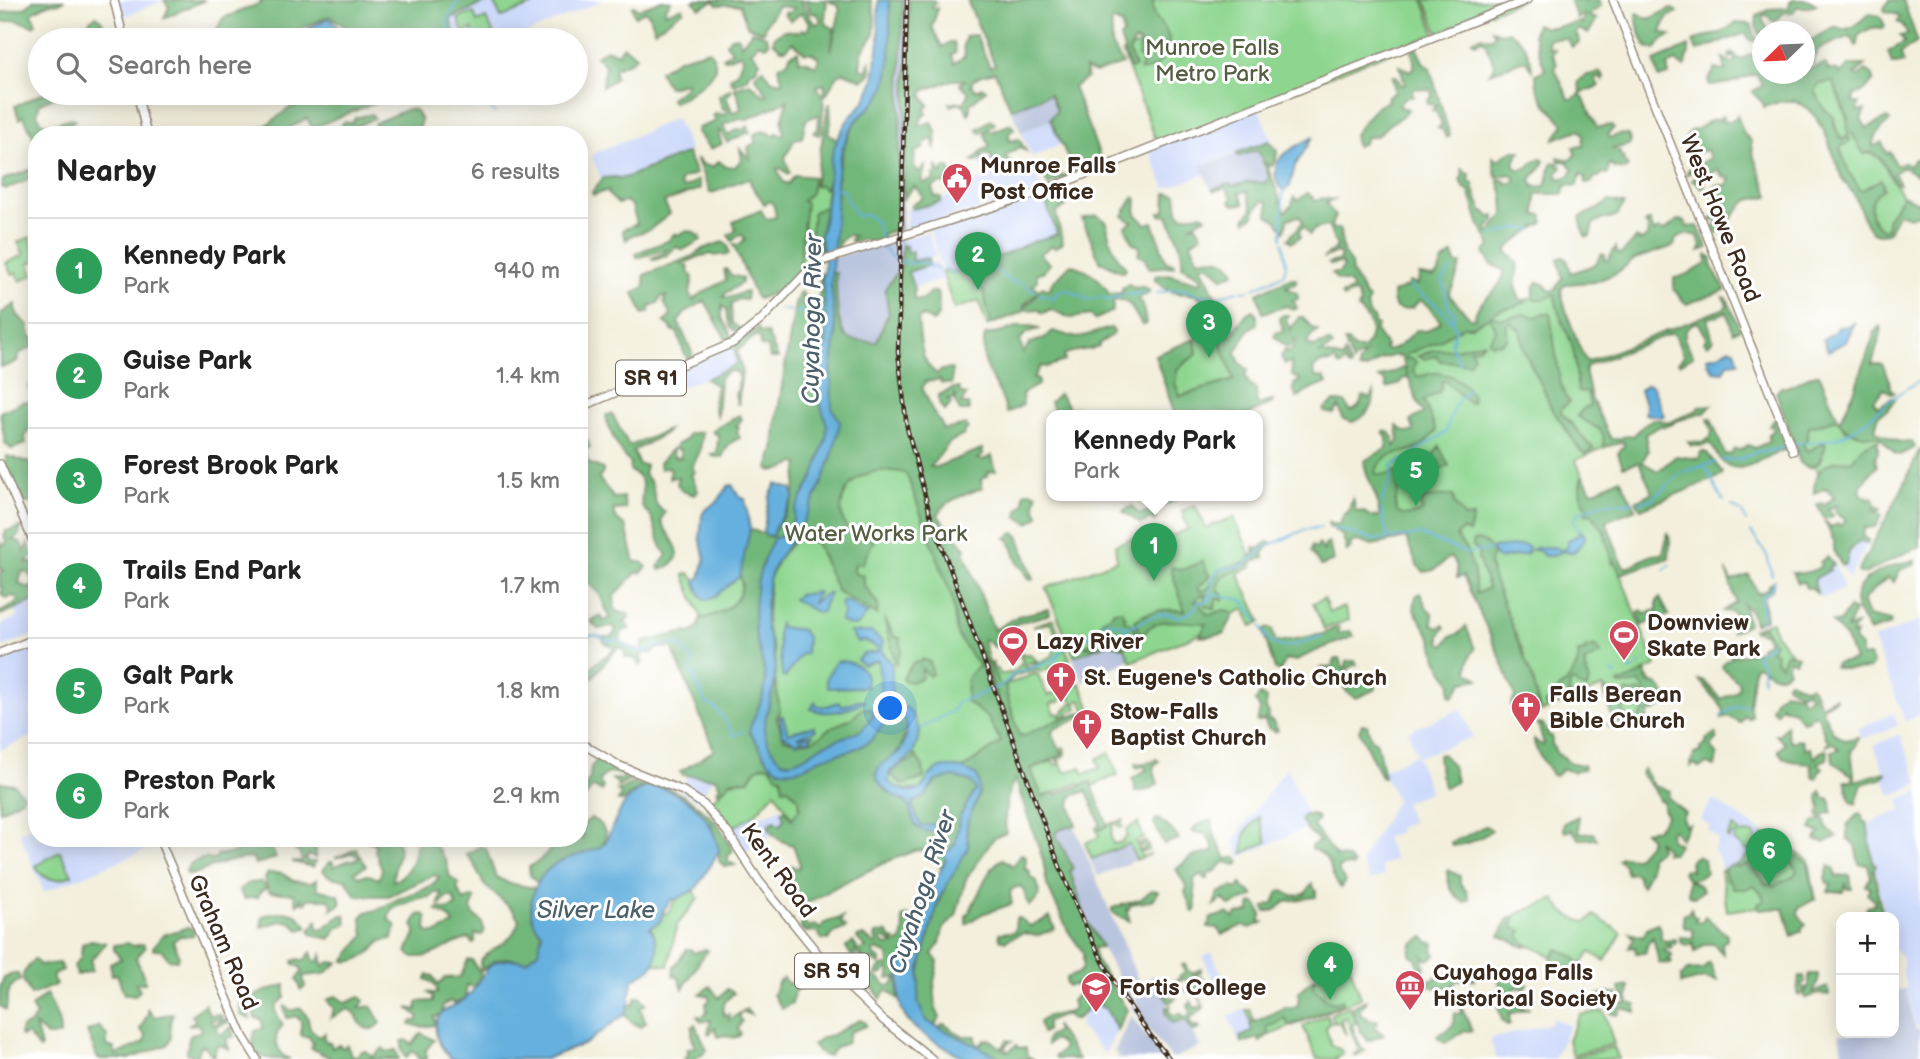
<!DOCTYPE html>
<html lang="en">
<head>
<meta charset="utf-8">
<style>
	:root { --surface:#fff; --page:#f2f2f2; --text:#222; --muted:#767676; --line:#e0e0e0; --accent:#2563eb }
	body { margin:0; font-family:"Balsamiq Sans",sans-serif; background:var(--page); color:var(--text) }
	.controls { position:absolute; right:21px; bottom:21px; display:grid; overflow:hidden; border-radius:14px; box-shadow:0 4px 18px #0003 }
	.controls button { width:63px; height:63px; display:grid; place-items:center; padding:0; border:0; border-bottom:2px solid var(--line); background:var(--surface); color:var(--text); font:35px sans-serif }
	.compass { position:absolute; left:1752px; top:21px; width:63px; height:63px; border-radius:50%; background:var(--surface); box-shadow:0 4px 18px #0003; rotate:247deg }
	.you { position:absolute; left:891px; top:709px; width:24px; height:24px; margin:-18px; border:5px solid #fff; border-radius:50%; background:#1a73e8; box-shadow:0 0 0 10px #1a73e833 }
	.badge { display:grid; place-items:center; width:46px; height:46px; border-radius:50%; background:var(--accent); color:#fff; font-size:23px; font-weight:700 }
	.pin { position:absolute; translate:-50% -58px; filter:drop-shadow(0 2px 4px #0008) }
	.pin::after { content:''; position:absolute; top:37px; width:24px; height:21px; background:inherit; clip-path:polygon(0 0,100% 0,50% 100%) }
	.popup { position:absolute; left:1046px; top:410px; width:217px; height:91px; box-sizing:border-box; display:grid; place-content:center; border-radius:14px; background:var(--surface); filter:drop-shadow(0 2px 5px #0005); font-size:23px; white-space:nowrap; color:var(--muted) }
	.popup b { font-size:26px; color:var(--text) }
	.popup::after { content:''; position:absolute; left:50%; top:100%; margin-left:-14px; border:14px solid transparent; border-top-color:var(--surface) }
	.list { margin:0; padding:0; list-style:none }
	h2 { display:flex; justify-content:space-between; align-items:center; height:91px; margin:0; padding:0 28px; font-size:30px }
	h2 small { font-size:23px; font-weight:400; color:var(--muted) }
	.list li { display:grid; grid-template-columns:46px 1fr auto; gap:21px; align-items:center; box-sizing:border-box; height:105px; padding:0 28px; border-top:2px solid var(--line) }
	.list b { display:block; font-size:26px; white-space:nowrap }
	.list p { margin:0; font-size:23px; white-space:nowrap; color:var(--muted) }
	.list em { font-size:23px; font-style:normal; color:var(--muted) }
	.icon { flex:none; width:38px; height:38px; fill:none; stroke:currentColor; stroke-width:2; stroke-linecap:round; stroke-linejoin:round }
	.map { position:relative; flex:none; width:1920px; height:1059px; overflow:hidden }
	.search { position:absolute; background:var(--surface); box-shadow:0 4px 18px #0003; left:28px; top:28px; width:560px; height:77px; display:flex; align-items:center; gap:18px; box-sizing:border-box; padding:0 24px; border-radius:38px; color:var(--muted); font-size:26px }
	.panel { position:absolute; background:var(--surface); box-shadow:0 4px 18px #0003; left:28px; top:126px; width:560px; height:721px; border-radius:28px }
	.map>svg:first-child { display:block }
	.built { fill:#cedafa }
	.industrial { fill:#b9c4de }
	.green { fill:#8ed690; stroke:#648057; stroke-width:2 }
	.forest { fill:#72b77a; stroke:#56704c; stroke-width:2 }
	.water { fill:#65b0de; stroke:#506d7e; stroke-width:2; fill-rule:evenodd }
	.lines { fill:none; stroke-linecap:round; stroke-linejoin:round }
	.stream { stroke:#65b0de; stroke-width:2 }
	.major-casing { stroke:#978c7d; stroke-width:10 }
	.major { stroke:#fff; stroke-width:7 }
	.rail-casing { stroke:#3b2a1e; stroke-width:4.5 }
	.rail { stroke:#fff; stroke-width:2; stroke-dasharray:5; stroke-linecap:butt }
	.labels { text-anchor:middle; stroke-width:6; stroke-linejoin:round; paint-order:stroke }
	.shield { fill:#fff; stroke:#766a62; stroke-width:2 }
	.shield-label { font-size:21px; font-weight:bold; fill:#3b2a1e }
	.park-label { font-size:23px; fill:#545e40; stroke:#fff }
	.poi-label { font-size:23px; font-weight:bold; fill:#3b2a1e; stroke:#fff; text-anchor:start }
	.street-label { font-size:23px; fill:#3b2a1e; stroke:#fff }
	.water-label { font-size:24px; font-style:italic; fill:#4c606b; stroke:#fff }
</style>
</head>
<body>
<div class="map">
<svg width="1920" height="1059" viewBox="0 0 1920 1059">
	<rect width="100%" height="100%" fill="#fff"/>
	<filter id="ink" filterUnits="userSpaceOnUse"><feTurbulence type="fractalNoise" baseFrequency=".0143" numOctaves="2"/><feDisplacementMap in="SourceGraphic" scale="14" xChannelSelector="R" yChannelSelector="G"/><feConvolveMatrix kernelMatrix="1 2 1 2 8 2 1 2 1" color-interpolation-filters="sRGB"/></filter>
	<filter id="wash" filterUnits="userSpaceOnUse"><feTurbulence type="fractalNoise" baseFrequency=".00686" numOctaves="4" result="noise"/><feDisplacementMap in="SourceGraphic" scale="28" xChannelSelector="R" yChannelSelector="G"/><feGaussianBlur stdDeviation="1.57" result="paint"/><feColorMatrix in="noise" values="0 0 0 0 0 0 0 0 0 0 0 0 0 0 0 0 0 1.4 0 .05"/><feComposite in="paint" operator="in"/></filter>
	<g filter="url(#wash)">
		<rect width="100%" height="100%" fill="#f3efdc"/>
		<path class="built" d="M114,0H164L119,19Z
			M489,0H604L512,40H400L399,38Z
			M1257,106L1272,140L1201,165L1205,174L1166,189L1149,149Z
			M676,118L690,151L605,188L591,155Z
			M1051,120L1063,143L1032,157L1021,132Z
			M992,159L994,170L1002,171L1008,168L1013,180L1035,172L1041,187L1040,191L983,208L976,190L980,209L905,229L907,209L911,208L912,210L975,186L974,183L985,177L980,162Z
			M1043,192L1057,234L963,270L950,273L943,271L929,228L1000,209Z
			M928,232L936,257L911,261L906,246L902,245V239Z
			M937,261L942,280L911,288L907,269Z
			M734,345L738,365L674,390L666,372Z
			M1860,541L1868,543L1850,578H1848L1842,566H1844L1849,552Z
			M1835,564L1844,589L1821,599L1814,582L1818,575L1829,571V567Z
			M37,600V633L3,647L0,625L18,617L15,609Z
			M1920,620V714L1905,721L1873,640Z
			M37,642V734L0,750V657Z
			M1461,709L1473,737L1418,757L1408,731Z
			M1894,713L1898,726L1862,739L1857,729Z
			M1898,735H1900L1919,783L1892,796L1883,779L1884,771L1874,745Z
			M1416,754L1430,791L1404,803L1412,822L1398,828L1399,832L1385,838L1395,860L1381,866L1384,875L1370,881L1361,861L1396,800L1382,770Z
			M1287,767L1312,826L1240,857L1233,840Z
			M688,776L714,778L698,801L680,790Z
			M1920,791V1028H1919L1915,1025L1903,974V960L1897,951H1894V917H1884L1868,824L1902,810L1899,799Z
			M1713,799L1765,834L1742,862L1721,871L1719,857L1713,851L1719,839L1708,831L1710,826L1700,819Z
			M781,808L784,819L779,826L774,821L771,832L772,834L766,838L767,840L743,853L727,828L731,829L755,814L758,817L763,816Z
			M37,825V838H156L158,845L44,892L19,832Z
			M1212,952L1227,988L1217,991L1203,957Z
			M1092,977L1105,1009L1117,1031L1105,1054L1079,1026L1089,1001L1082,1003L1074,985Z
			M1245,1009L1257,1037L1238,1040L1228,1016Z
			M1554,1018L1570,1025L1554,1059H1497L1490,1039L1549,1024Z"/>
		<path class="industrial" d="M903,0H909L900,298L896,273L885,289L889,314L883,322L882,333L876,342L850,339L843,333L836,298V274L832,273V258L898,239Z
			M1050,94L1057,110L1051,120L1021,132L1011,109Z
			M1256,148L1269,182L1260,186L1235,184L1211,190L1201,165Z
			M1121,639L1130,659L1083,682L1072,656Z
			M1074,825L1138,979L1139,983L1133,986L1135,990L1130,993L1134,998L1131,1001L1087,921L1069,871L1072,868L1055,833Z
			M1129,844L1136,860L1098,876L1090,860Z
			M1153,975L1157,985L1164,991L1169,1003L1166,1005L1174,1021L1187,1018L1200,1047L1172,1059L1132,1008L1144,984Z
			M1906,989L1915,1030L1920,1029V1059H1843L1839,1034L1894,1033V991Z
			M1131,1015L1145,1035L1166,1059H1117L1119,1055L1114,1053Z"/>
		<path class="green" d="M503,0H531L533,5L501,18L495,4Z
			M1138,0H1423L1434,31V34L1158,145L1122,52L1154,39Z
			M1425,0H1522L1438,33Z
			M474,13L477,22L486,18L495,36L486,40H474L472,29L463,33L458,18Z
			M1829,81L1833,82L1852,133L1864,154C1881,150 1883,166 1891,178C1896,185 1899,188 1902,197L1888,218L1886,229L1882,230C1867,218 1866,199 1883,189L1873,183L1861,191L1849,173L1840,148L1843,140L1837,133L1834,117L1824,109L1813,90L1819,84Z
			M813,177L828,179L825,201V256L798,277L804,219L802,202L805,196L811,193Z
			M30,237L37,260L29,263L33,275L20,281L16,273L12,275L6,263L24,255L18,242Z
			M998,259L1017,314L987,326L979,301L954,309L942,271L956,272Z
			M1555,290L1590,397L1610,445L1576,460L1656,666L1643,672L1666,699L1634,725L1603,687L1541,712L1522,649L1493,587L1476,594L1456,536L1382,526V486L1365,465L1434,432L1414,383L1403,349L1497,309Z
			M1218,324L1219,338L1235,380L1180,396L1175,383L1177,369L1197,354L1195,339L1207,333L1208,328Z
			M1838,419L1845,430L1880,437L1878,442L1875,441L1864,446L1852,461L1831,462L1819,471L1813,467L1819,463L1826,445L1824,442L1807,452L1803,444L1807,438L1809,426Z
			M908,443L929,515L1020,763L927,780L920,789C911,791 877,788 889,771C892,767 899,765 903,762C914,756 920,741 920,729L877,711L874,717L862,709C852,722 842,721 829,729C826,730 824,734 821,736C808,744 797,743 784,739L777,718L780,711L775,680L774,652L766,627L769,580L780,556L797,538L812,540L818,545L828,490Z
			M1195,505L1206,528L1234,517L1253,561L1252,567L1238,573L1261,622L1252,626L1244,609L1225,618L1206,631L1131,662L1121,639L1074,656L1046,588L1117,560L1115,545L1152,530L1162,540L1188,529L1182,511Z
			M689,573L695,580L698,590L729,585L740,576C747,601 723,613 702,619L684,575Z
			M1324,598L1329,612L1344,607L1349,620L1324,629L1313,603Z
			M1053,619L1070,659L1040,672L1038,669L1014,676L1006,685L1037,673L1048,696L1058,692L1061,701L1057,703L1055,701L1051,704L1055,714L1058,713L1063,719L1020,737L1006,692L999,685L990,664L993,663V668L997,669L1000,674C1011,675 1019,669 1023,660L1020,657L1022,653L1027,655L1030,654L1037,661L1024,664V667L1026,668L1053,656L1057,638L1051,623L1032,626Z
			M1772,621L1775,633L1792,654L1782,662V665L1774,659L1770,650L1774,643L1769,634L1758,627L1754,631L1752,629Z
			M1080,683L1091,709L1086,711L1081,700L1075,703L1077,708L1068,713L1069,716H1062L1061,714L1073,703L1071,697L1068,699L1063,691Z
			M1064,747L1066,755L1059,759L1064,771L1067,772L1081,767L1084,774L1100,768L1097,759L1109,752L1118,775L1092,786L1091,782L1081,786L1079,783L1042,797L1031,769L1053,761L1055,765H1059L1056,759L1063,754L1059,749Z
			M768,765L780,776L799,799V811L793,819L775,792L755,814L731,829L727,828L707,806L729,782L749,780L759,766Z
			M1259,817L1267,842L1243,853L1245,833Z
			M1123,820L1121,823L1123,827H1119L1117,823L1113,824L1111,837L1113,844L1122,842L1127,836V829L1138,823L1144,838L1135,842L1137,845L1145,841L1147,844L1138,847L1139,851L1148,846L1149,850L1140,852L1142,857L1151,854L1136,860L1129,844L1092,859L1085,843L1099,837L1096,828Z
			M1733,827L1739,831V834L1750,833L1755,835L1757,843L1747,851L1734,841L1736,835L1733,834L1729,839L1727,837Z
			M1765,834L1809,860L1816,900L1727,911L1721,871L1742,862Z
			M60,851L72,875C58,881 43,882 36,866Z
			M694,890L698,899L677,925L668,966L654,963C657,950 657,937 650,927L660,922L664,912L667,914L677,897Z
			M1555,899C1560,912 1573,920 1587,922L1594,915L1622,933L1605,961L1590,952L1582,964L1576,961L1573,966L1507,935L1517,914Z
			M1349,963L1361,998L1267,1036L1260,1042L1246,1010H1250L1255,1022L1307,1003L1305,988L1317,978Z
			M1349,1006L1356,1023L1352,1025L1361,1048L1365,1051L1355,1056L1354,1054L1359,1051L1346,1017L1341,1019L1346,1035L1340,1023L1333,1022L1331,1014Z
			M1604,1011L1614,1044L1572,1055L1568,1040L1580,1015Z
			M1327,1015L1330,1022L1326,1028L1331,1045L1341,1050L1343,1054L1336,1057L1337,1059H1317L1303,1026Z
			M1614,1047L1619,1059H1573L1574,1057Z"/>
		<path class="forest" d="M33,0H65L57,4L50,3L34,11L32,14L36,23L33,26L16,20L6,22L0,21V13L27,7Z
			M164,0H205L164,18L169,7Z
			M260,0H492L450,18L456,40H450L443,34L429,40H363L330,16L274,40H211L223,18L261,3Z
			M662,0L671,1L665,9V13L683,7L684,10L655,30L650,16L645,11L635,16L632,7L634,6L638,9Z
			M696,0H801L811,19L816,24L821,22L818,14L811,13L805,0H827L825,18L827,25L834,28L831,51L840,10L837,4L830,2V0H871L875,18L874,35L862,52L860,67L866,71L870,61C872,70 871,76 862,80L844,72L837,76L826,95H824L825,84L817,86L824,98L821,132L819,135L813,133L818,129L819,114L806,120L802,138L794,140L785,158L790,172L788,174L781,168L777,169L783,182L788,184L795,175L813,177L811,193L802,201L806,203L798,275L777,296L774,293L758,299L755,296L733,244L739,245L745,239L741,234L732,241L728,235L733,233L736,230L733,222L761,210L766,219L776,217L774,206L770,201L764,204C761,196 749,187 750,179C734,180 725,191 710,193L696,158L704,165L712,167L719,161L725,166L735,167L742,159L740,149L750,159L748,147L755,143L754,134L763,131L775,135L777,133L782,135L784,133L782,121L788,100L746,120L740,118L723,125L728,135L737,129L744,130L748,126L750,132L727,142L719,130L718,133L722,144L710,149L697,132L698,128L717,121L713,115L716,113L723,115L728,111L727,109H722L719,96L730,89L731,92L726,97L733,113L741,109L738,95L734,88L750,83L765,96L767,94L755,76L763,68L771,80L783,82L778,67L788,61L790,55L798,51L799,61H806L816,66L819,58L812,53H805L793,42L786,49H781L773,42L775,36L784,30L800,32L802,29L807,31L810,23L801,13L791,21L785,16L784,12L789,13L794,8L778,6L766,24L763,32L747,26L740,5H717L714,1L700,8L693,1Z
			M889,0H903L898,229L883,234V239L871,243L863,239L853,243L850,240L854,236L846,235L839,243L837,252L833,253L838,172L845,144L854,124L881,96L885,87L890,56Z
			M909,0H933L936,3L931,5L932,8H938L932,27L942,47L950,42H954L956,52L951,55L954,63L965,56L963,46L966,36L976,35L990,67L995,65L967,0H1154C1148,20 1170,26 1169,42C1168,51 1160,61 1155,68L1140,71L1142,59L1138,57L1140,44L1135,41L1129,52L1135,67L1130,69L1120,38L1123,34L1122,25L1112,20C1110,29 1114,37 1111,45L1123,64L1095,73L1085,69L1087,78L1073,87L1103,164L1048,185L1038,165L1042,167L1047,177L1057,176L1055,165L1061,176L1069,175L1074,171L1050,119L1057,110L1050,94L1011,109L995,72C986,75 973,75 971,85L976,90H980L981,87L986,90L970,104V113L968,114L965,106L960,103L951,106L949,103L965,102L969,92L960,84L965,80H952L925,90L922,95L929,105L925,109L927,114L922,117L919,126L932,122L937,134L935,136L937,140L935,149L932,138L924,144V148L915,152L914,167L919,172L925,166L922,182L925,183L934,180L933,175L936,173L937,166L941,174L946,167H950L951,178L944,184L940,183L933,187L934,196L941,197V202L912,209L911,205L922,199V195L914,186L903,199Z
			M1570,0H1599L1601,6L1588,16L1597,19L1588,34L1579,29L1576,33L1580,42L1572,47L1566,38L1548,39L1549,48L1555,49L1552,54L1557,64L1555,69L1569,99H1572L1580,94L1583,97L1597,127L1611,125L1614,128L1608,134L1610,138L1620,134L1628,135L1631,142L1628,145L1613,149L1620,151V155L1624,158L1623,161L1628,166L1625,170L1614,168L1612,164H1609L1608,174L1603,173L1599,177H1595L1591,183H1586L1585,177L1581,174L1577,186L1566,185L1563,194H1538L1536,196V215H1542L1544,223C1536,226 1511,244 1506,251L1517,262C1520,281 1510,279 1520,299L1526,302C1515,309 1501,306 1491,315L1502,319L1525,314L1536,317L1543,313L1550,314L1560,381L1565,396L1570,402L1561,408V413C1574,424 1582,438 1594,449L1585,454L1580,450L1550,406L1544,390L1524,351L1520,330L1510,322L1507,324V339L1501,343L1491,344L1489,341L1496,330L1490,317L1472,326H1463C1456,333 1446,334 1440,341L1407,354L1406,359H1413L1416,362L1413,371L1417,376C1424,377 1426,374 1433,373C1451,372 1468,383 1473,400L1471,403L1468,402L1445,381H1442L1440,392L1424,400L1436,431C1431,436 1426,444 1419,447C1400,457 1385,448 1375,473C1388,481 1416,460 1432,458L1439,446L1449,466L1437,470L1433,475L1429,471L1415,469L1410,481L1401,483L1395,503L1397,512C1405,518 1413,515 1423,511L1420,505L1425,498C1434,499 1443,494 1453,496L1455,504L1465,518L1473,517L1469,533L1462,530L1456,536L1467,551L1474,572L1476,594L1488,588L1478,558L1479,551L1473,547V541C1483,539 1488,544 1493,554L1490,562L1492,575L1534,682L1538,708L1532,710L1521,705L1516,710L1512,708L1511,704L1515,697L1501,659L1463,576L1457,578C1457,568 1458,564 1450,557L1434,570L1424,572L1417,565L1406,538L1373,545L1357,541L1350,543L1351,548L1347,552L1343,536L1335,531L1334,528H1330L1328,522L1339,525L1344,514L1348,512L1353,498L1356,512L1363,511L1371,517L1379,516C1380,495 1366,482 1364,461L1387,448V438L1383,432L1388,431L1394,438V447L1399,441L1397,426L1405,432H1413L1414,429L1410,421L1424,413L1417,401L1401,356L1398,357L1396,355L1381,359L1367,369L1359,370V363L1365,354L1355,359L1353,363L1344,341H1348L1353,349H1364C1375,333 1373,322 1358,309L1360,305L1358,295L1354,293L1343,298L1341,295L1353,290L1350,284C1344,281 1335,282 1332,273H1339L1344,266L1341,263L1331,265L1329,263L1340,260V254L1337,252L1323,258L1337,247L1328,226L1315,229L1309,235L1304,227L1299,231L1300,237L1292,242L1288,239L1303,222L1299,216L1288,219L1284,231L1277,221L1268,215V202L1263,201L1255,210L1254,216L1246,221L1245,219L1252,209L1247,191L1240,193L1244,204L1234,205L1230,201L1232,197L1225,188L1214,191L1213,189L1228,184L1232,186L1251,182L1265,183L1269,177L1258,150L1239,156L1236,153L1269,141L1277,151L1276,160L1271,166L1266,163L1285,212L1292,205L1294,197L1298,200L1308,193L1316,201L1322,198L1334,200L1326,203L1335,216L1331,225L1333,229H1340L1343,252L1351,264L1352,273L1365,296L1369,299C1365,304 1368,310 1370,316L1374,318V324L1378,326L1375,330L1386,346L1384,348L1386,350C1396,352 1408,338 1416,330L1426,331L1441,322L1428,306L1420,300L1412,308L1401,310L1396,308L1393,301V293L1408,286L1409,282L1418,285L1419,275L1434,277L1439,272L1442,262L1453,254L1456,264H1461L1453,287L1449,292L1450,296L1471,319L1475,318C1476,296 1503,295 1504,270L1491,264L1484,253L1491,245L1480,226L1469,191L1463,187L1460,180L1463,174L1462,169L1470,175L1469,181L1473,184L1476,196L1483,213L1486,212L1490,217L1495,216V220L1487,228L1489,233L1504,215L1503,195L1498,180L1501,179L1509,184L1516,181L1512,174L1496,177L1493,157L1497,160L1512,151H1521L1515,160V166L1520,170L1529,167L1532,163L1541,158L1544,161L1541,168L1531,179L1534,187L1546,186L1551,164L1554,162L1562,167L1558,172V177L1562,179L1569,176L1573,169L1566,161L1559,162L1558,157L1570,160L1576,155L1573,147L1583,146V134L1579,130L1554,139L1564,124C1551,110 1535,96 1536,74L1545,70L1533,34L1536,24L1543,27H1555L1580,22L1582,24L1584,14L1577,19Z
			M1794,0H1809L1816,4L1811,7H1797L1793,12L1783,13L1776,21H1772L1769,16L1764,15L1762,19L1769,31L1762,32V39L1756,26L1757,15L1770,9L1789,8L1790,2Z
			M1890,0H1903L1917,40L1916,43L1902,52L1901,55L1904,63L1892,64L1888,52L1905,42L1900,36L1908,34L1902,24L1897,22L1900,18L1895,14L1885,12L1884,8Z
			M1671,8L1677,12L1667,18L1661,32L1671,36L1662,40L1655,50L1646,47L1639,31L1636,15L1637,13L1649,19Z
			M1869,14L1880,16L1885,26L1883,29C1872,25 1867,30 1858,36V45L1856,46L1851,36L1818,49L1813,63L1805,66V44L1833,27H1838L1842,30L1853,27Z
			M97,16C103,22 105,26 106,35L101,40H93V34H89L87,25L91,19Z
			M1736,23L1751,24L1757,41H1750L1746,33L1697,51L1693,42L1702,37L1719,34Z
			M1492,29L1500,33L1508,31C1523,41 1531,52 1532,70L1526,61H1522L1490,73L1495,67L1485,42L1482,40L1475,43L1472,40L1482,36L1490,39L1495,35Z
			M752,31L766,36L769,43L765,46L759,43L751,51L760,61L756,69L749,73L748,78L735,84L731,82L730,78L737,73L743,57L740,54L725,59L723,57L732,51L726,43L731,37L738,36L741,45Z
			M624,46L636,56L632,61L615,68L614,74L616,78L602,87L605,65L596,56L606,49L617,53Z
			M1689,46C1691,49 1686,60 1686,66L1683,67L1676,61L1667,66L1669,75L1659,78L1654,61Z
			M1416,47L1423,62L1430,68L1450,136L1446,138L1443,130L1438,128L1442,125L1437,113L1432,110L1437,105L1428,104L1427,101L1432,96L1431,90L1414,88L1412,91L1413,97H1406L1400,103V107L1408,109C1403,120 1388,120 1379,135L1365,138L1364,143L1356,146L1354,134L1376,107L1387,102L1388,96L1395,92L1392,76H1396L1401,85L1405,84L1400,66L1410,71C1418,63 1412,59 1412,50Z
			M709,50C713,55 717,63 714,71C710,80 682,99 673,102L670,98L684,88L686,83L668,87L659,71L678,59Z
			M1762,51V74H1804L1805,70L1825,64L1829,70H1836L1840,74L1850,65H1865L1855,75L1859,76L1866,70L1872,74L1874,80L1865,91L1855,95L1853,101L1854,103H1859L1857,111L1865,110L1861,119L1867,128L1887,118L1890,121C1882,127 1872,138 1873,147L1882,142L1887,154L1890,152L1896,165L1904,162L1910,166L1913,160L1919,158L1920,177L1903,167L1894,173L1900,184L1895,183L1882,160L1871,152L1864,154L1852,133H1849L1847,130L1848,118L1833,82L1819,84L1814,91L1824,109L1834,117V125L1841,139L1843,140L1848,135L1850,142L1843,145L1840,148L1849,173L1861,191L1881,179L1883,183V189C1866,199 1867,218 1882,230L1886,229L1888,218L1903,195L1920,203V213L1910,217L1898,213L1889,232C1863,242 1864,211 1854,195C1851,189 1845,184 1842,178C1832,154 1824,112 1796,102C1786,98 1773,104 1764,107L1763,103L1752,92L1763,85L1756,74L1730,83L1710,85L1708,81L1715,69L1726,71L1723,58L1732,63L1736,61L1732,56L1730,58L1729,55L1732,53L1741,60L1747,56Z
			M1599,72L1604,77L1603,81L1599,77L1595,79L1599,86L1581,93L1578,82L1585,76Z
			M43,93H63L40,103L37,114L42,123L50,125L71,118L75,120L67,126L37,135L36,141L23,116L19,119L15,106Z
			M341,93H399L312,128L307,118L278,135H245L267,125L291,107L328,101Z
			M830,104L831,123L828,133L837,140C833,153 831,180 824,189L821,185L815,186V182L828,106Z
			M408,109L415,110L421,120L417,135H402L403,130L398,124L377,130L374,123Z
			M372,114L374,118L344,132L340,133L338,129L332,135H318L327,128H338L344,122L352,123L355,118Z
			M1737,115L1744,134L1751,141C1750,156 1765,179 1769,196L1749,200L1742,205L1727,225L1716,234L1712,232L1714,227L1719,222L1718,220L1708,222L1718,213L1712,188L1717,185H1727L1730,179L1723,177L1717,169L1708,178L1702,179L1705,186L1701,188L1697,182L1692,181L1697,174L1694,171L1687,174L1688,170C1694,164 1702,163 1710,158L1707,150L1693,153L1688,147L1686,138L1690,131C1702,130 1708,115 1721,121L1720,117L1723,116L1726,122L1734,120Z
			M991,120L995,123L988,130L991,132L1011,124L1014,129L1009,133V141L1019,139L1026,151L1019,147L1005,157L1011,162L1008,168L995,173L990,154L981,155L983,159L981,161H973L983,150L990,147L985,135L986,131L980,133L977,129Z
			M687,153L696,174L681,179L680,185L684,188L698,180L700,189L664,202L670,214L649,230L632,235L626,240L622,230L637,224L632,206L626,201L618,204L608,194L609,190L593,195L592,192L603,178L617,177L619,179L627,177Z
			M37,165V176L7,189L1,187L3,180C14,174 29,174 37,165Z
			M1059,185L1066,206L1056,213L1063,243L1055,248L1052,246L1040,254L1050,264L1043,272L1037,273V281L1033,286L1039,290L1043,287L1049,290L1052,283L1071,264C1091,272 1099,276 1109,294L1122,293V288L1129,284L1135,288L1142,286L1149,290L1148,294L1140,297L1139,299L1143,305L1146,324L1142,325L1130,305L1122,300L1113,301V311L1094,320L1092,315L1070,318L1051,309L1043,313L1037,309L1026,310L1025,306L1032,301L1038,292L1024,305L1023,312L991,324L983,291L977,286L974,265L985,261L986,258C1004,259 1018,246 1035,241C1042,238 1049,238 1057,234L1042,191Z
			M1166,193L1176,194L1178,210L1182,216L1202,214L1206,217L1191,225L1197,226L1202,235L1191,242L1198,260C1213,257 1229,256 1235,272L1224,278L1209,265H1201L1218,301L1219,308L1216,314L1202,307L1205,301C1194,291 1182,296 1170,291C1164,289 1159,284 1155,280V276L1168,274L1199,283L1202,281L1200,276L1182,266C1184,247 1174,233 1168,215L1161,216L1159,213L1165,211Z
			M1134,197L1137,199L1136,214L1146,224L1153,222L1166,262L1173,263L1174,266L1149,268L1145,259L1138,255L1140,247L1133,243L1125,227L1132,222L1123,216C1127,209 1128,203 1134,197Z
			M1609,201L1624,204L1617,216L1611,219H1602L1593,224L1590,236L1587,237L1584,234L1580,217L1598,209Z
			M823,207L825,208C824,218 821,227 820,237C819,246 823,252 825,260L821,259L814,241L810,239L813,212Z
			M1097,215L1107,222C1107,236 1116,258 1126,268L1123,272L1100,261L1082,219Z
			M1678,220L1684,221L1688,227L1698,226L1708,248L1699,252L1702,246L1697,235H1683L1676,238L1674,246L1635,259L1617,273L1595,282L1566,284L1561,289C1561,300 1581,353 1587,362L1725,308L1727,304L1723,297L1727,298L1740,329L1733,332L1727,312L1707,319L1713,340L1707,345L1704,341L1707,338L1699,323H1693L1686,330L1684,339L1693,356L1680,364L1678,362L1684,356C1679,349 1678,337 1672,333L1587,366L1585,370L1591,398L1611,439H1619L1628,435L1633,436C1643,426 1650,414 1668,423L1697,410L1699,407L1711,405L1705,413C1693,413 1687,420 1675,421L1673,424L1664,427L1662,425L1645,434L1648,451L1642,462L1658,471L1676,456L1699,459L1701,452H1706L1723,473L1721,476L1641,509L1636,501L1652,492L1639,462L1623,467L1618,453L1624,446V442L1604,447L1603,434L1600,430L1577,416L1585,407L1590,406L1587,392L1578,391C1575,375 1577,358 1571,342C1565,326 1556,311 1555,294L1543,300H1534C1533,293 1533,287 1538,282L1544,284L1550,291L1556,289L1563,277L1558,259L1563,256L1567,259L1571,273L1595,265L1601,254L1605,255L1604,260H1608L1616,247L1617,253L1621,254L1637,238L1640,241L1647,237L1648,229L1645,222L1650,221L1654,232L1659,229L1664,231Z
			M686,231L695,232L696,235L700,236L701,240L683,250L676,247L666,256L654,260L652,258L664,253L667,249L637,258L636,253L668,241L675,233L679,235Z
			M723,242L728,246L729,254L714,256L712,254L701,256L682,264L689,267L688,272L693,277L690,294L693,301L699,295L726,280L724,270L726,269L731,275L742,278V283L726,293L723,297H732L745,291L747,292L746,300L738,299L731,305L732,323L743,331L739,333C728,329 728,321 727,310L722,305V318L732,337V340L727,341L705,301L686,312L678,322L692,352V356L688,360C682,352 681,341 677,332L672,331L671,327L664,322L671,316L664,302L666,296L661,297L658,303L650,306V311L643,314L634,293L645,287L644,275L691,257L703,249Z
			M902,245L906,246L907,253L912,251V261L928,258L929,265L908,272L914,289V300H922L930,292H937C938,302 942,315 933,322L923,316L918,319C920,338 920,363 937,374L942,370L952,369V384L941,383L940,379L925,382L922,388C926,396 929,401 932,410C935,418 942,420 943,430L966,425L968,428L964,432V435L950,442L930,467H936L982,449L983,455L977,459L983,460L992,456L996,471L988,472L987,476L981,479L982,488C967,494 943,500 938,516C947,526 956,537 966,548L964,551L994,630L1018,616L1049,609L1050,614C1035,620 996,622 1003,644L994,647L986,640H983L989,662L985,663L976,643L981,664L978,665L957,635L952,598L908,478L905,473C831,457 828,534 863,538L866,530H868L871,539L874,540L862,564L856,563L853,570L856,574L864,576V585L878,604L877,615L837,591L816,542L797,538L788,544L773,567L769,580L767,615L766,627L774,652L775,680L780,711L777,718L784,739C797,743 808,744 821,736C822,735 828,729 829,729C842,721 852,722 861,709L871,708L874,717L882,721L901,713L908,722L900,750L879,767L883,787L904,802L931,788L935,781L962,769L1001,742L988,718L966,701L967,678L974,669L983,666L1005,723L986,664L990,663L999,685L1006,686V692L1020,737L1058,720L1089,711L1091,713L1054,729L1052,733L1060,750L1064,752C1054,762 1042,761 1031,769L1042,797L1052,793L1055,795L1091,782L1107,824H1110L1100,830L1098,828L1100,823L1087,791L1072,796L1070,804L1076,825L1061,829L1055,833L1073,868L1070,871L1087,921L1102,947L1093,948L1096,960L1127,1010L1117,1030L1106,1009L1100,1006L1096,992L1092,982L1088,980L1076,985L1068,986L1066,983V978L1079,973L1083,967V952L1068,931L1047,885L1043,860L1015,779C1005,796 1004,814 1006,833L994,838L966,879L956,916L943,929L940,943L932,954L938,962L934,982L936,1009L940,1018L934,1026C925,1020 918,1011 918,1000C916,968 933,911 947,883L932,849L914,851L884,863L843,883L804,905C793,902 785,893 784,881L787,869L793,866L797,869L800,865L793,845C781,841 772,838 768,825L774,821L780,825L784,819L782,811L785,809L792,819L800,807L799,799L788,788L783,789L781,776L777,775L770,766C759,763 754,771 749,780H732L720,793L717,790L720,787L716,778L683,775L680,772L714,750L672,647L659,648L650,654L645,652L640,658L643,662L640,666L635,659L625,657V650L618,647L580,692L581,695L579,696V683L587,678L590,670L589,668L614,650L613,647L604,642L602,637H612L616,630L613,626L598,629L590,621L601,615L604,621L610,618L600,595L584,578L579,580V433L585,435L590,447L585,450L588,463L603,469V473L599,478C603,486 610,490 613,498L623,497L626,509L613,510L617,520L626,527L635,562H642L647,567L641,573L637,572L614,596L615,609L618,612L629,614V618L624,622L630,629L622,631L620,642L639,651L643,650V642L685,632L691,633L698,628L700,619C719,614 739,607 742,585C742,582 740,578 740,574C741,560 747,543 750,529L771,537C776,525 786,515 792,502C794,499 798,470 799,464L795,463C786,468 779,472 769,470L768,468L774,450L776,423L795,304L799,293L802,292L805,298L802,305L811,306V301L819,298L820,274L836,273C836,287 835,329 848,338C855,342 867,341 876,342C882,333 882,323 889,314L885,289L901,267Z
			M1707,255L1712,257V267L1726,290L1686,304L1674,290V278C1686,276 1697,270 1707,263Z
			M1292,278L1296,279V283L1286,287C1290,292 1298,289 1298,299L1293,300L1297,308L1293,310L1287,306L1263,313L1257,293Z
			M15,304C14,313 21,319 28,325L30,336L34,340L31,348L20,353L17,361L7,366L0,367V314Z
			M1254,310L1257,314V324L1249,329L1236,352L1240,363L1248,370L1245,375L1250,386L1256,389L1257,405L1273,400L1272,403L1248,415H1175L1155,355L1195,339L1197,354L1177,369L1175,383L1180,396L1234,380L1219,338L1218,325L1226,323L1227,326L1225,330L1230,336L1247,313Z
			M1283,315H1288L1286,319L1290,330L1299,317H1303L1312,328L1318,330L1311,336L1307,344L1313,347L1329,342L1333,346L1319,354L1322,353L1343,359L1345,353L1351,367H1348L1345,362L1341,366L1338,365L1335,360L1331,363C1324,361 1318,363 1313,369L1316,377L1324,378L1327,383L1304,393L1297,398L1293,388L1295,383L1300,381L1298,378L1292,376L1291,362L1285,364L1281,357L1285,350L1289,351L1293,349L1296,341L1294,339L1291,346L1286,347L1274,336L1276,333L1284,331L1279,318Z
			M1019,326H1032L1039,329L1026,333L1020,340L1023,353L1030,343L1043,339L1053,331L1077,338L1111,328L1114,331L1113,334L1099,344V347C1088,351 1074,349 1064,355L1065,361L1046,367L1041,366L1033,378L1038,380V385L1022,394L1023,405L1007,413C1004,406 1003,398 999,392C987,372 980,359 985,335L999,333Z
			M1880,326L1882,329L1872,364H1882L1889,378L1890,388L1894,392L1891,393L1884,389L1873,401L1878,407L1892,398L1895,400L1887,410L1879,414L1875,430C1887,437 1897,444 1912,442L1915,447L1900,455L1895,454L1880,437C1864,434 1850,436 1839,422L1854,392L1875,332Z
			M758,328L760,333H767L778,358H770L768,348L760,346L761,341L757,335L737,351L742,370L738,405L735,394L738,389V374L735,371L727,372L720,378L717,416C711,406 714,396 716,385L705,379L737,364L734,345Z
			M1485,342L1478,348L1470,349L1474,355L1469,363L1440,361L1436,356L1425,359L1418,356L1434,350L1454,349Z
			M1403,368L1406,370L1408,378L1402,379L1400,384L1387,388L1386,381L1379,378Z
			M1815,374H1819L1821,378L1838,419L1809,427L1807,438L1803,444L1807,452L1824,442L1826,445L1819,462L1809,468L1800,463C1793,439 1784,415 1776,392L1781,387H1787Z
			M33,379L37,380V407L33,416L34,421L25,437L26,444L11,449L5,443L0,412L24,401L32,402L33,397L29,388Z
			M954,388H959L960,393L966,395L961,404H968L969,411H960L955,402L957,396L955,394L954,400L948,399L951,404L945,411L939,404V395Z
			M1374,392C1375,408 1367,416 1352,422L1343,419L1339,406L1334,414L1324,412V409L1334,402H1345L1350,411C1359,409 1361,404 1362,397L1365,396L1369,399Z
			M1059,394L1069,408H1080L1082,415H1056L1050,402Z
			M612,414L629,446L668,430L666,433L633,451L639,465H646L644,475C646,477 651,483 652,485C656,497 652,505 665,512L661,521C669,540 695,557 660,570L658,567L667,555C657,544 657,527 649,514C646,511 643,510 642,505C639,494 650,481 630,471V462C622,458 606,425 606,415Z
			M739,415L742,419L736,426L739,427L737,432L740,438C729,442 727,447 722,457H714L711,454L717,453L718,434L713,433V430Z
			M1711,418L1725,455L1731,454L1735,449L1741,450L1748,445L1755,448L1768,442L1769,434L1774,430L1772,426H1769L1775,419L1787,450C1766,453 1738,483 1719,458C1715,453 1714,448 1710,443L1704,446H1691L1688,442L1702,443L1711,437L1712,431L1708,419Z
			M702,432L700,451L692,467L695,472L691,474L698,491L695,495L682,491L677,484L678,477L669,478L671,469L669,467L660,469L659,463L672,449L674,457L681,458L680,450L675,449L676,445L686,439L688,434Z
			M1875,441L1878,442V452L1875,458L1877,466L1862,483L1860,491L1865,498L1867,496L1869,500L1871,497L1874,498L1875,504L1881,508L1880,510L1874,508V511L1882,515L1875,527L1865,528L1862,537L1868,539V543L1859,541L1849,552L1846,564L1842,566L1834,552V541L1824,520L1831,527L1838,524L1840,526L1846,520L1835,512L1837,505L1827,510L1833,515L1831,518H1824L1817,505L1822,503L1824,506L1834,497L1826,488L1814,493C1813,469 1828,458 1852,461L1861,448Z
			M1920,449V548C1912,547 1875,569 1864,574L1859,573L1858,571L1902,489Z
			M7,456L30,463L37,467V502L27,503C16,496 13,489 14,476L6,469L5,462Z
			M1583,476L1591,491L1597,490L1620,478L1636,509L1606,521L1622,564L1626,568L1652,555L1663,554L1668,532L1670,540L1669,558L1620,574L1614,560L1613,565L1604,531L1591,513L1588,515L1585,513L1588,509C1581,500 1577,486 1583,476Z
			M1030,491L1037,494L1035,505L1039,516L1029,523L1017,517L1018,510L1024,504V493Z
			M1164,497L1174,501C1165,506 1159,506 1153,515L1157,519L1155,521L1150,519L1141,524L1123,511L1132,506L1138,513C1147,515 1160,504 1164,497Z
			M21,527L18,536L12,539L20,542L25,552L28,543L29,544L32,556L26,562L37,564L34,579L26,572H22L19,583L30,589V586L37,581L35,589L37,600L0,615V612L17,603L18,599L14,596L6,598L1,594L3,587H0V574L4,570L0,569V541L2,546L7,542L4,536L6,531Z
			M1014,533L1018,535L1034,579L1032,580L1029,579L1024,570L1018,564L1010,540L1006,538Z
			M1267,542L1272,543L1263,553L1264,557L1222,577L1218,585L1219,591L1225,596L1222,601L1219,598L1216,600L1215,609L1206,606L1204,599L1206,594L1199,596L1195,602L1201,601V607L1209,615L1224,610L1230,611L1233,616L1224,634L1200,637L1206,624C1203,622 1166,621 1162,622C1155,623 1148,628 1144,634L1139,631L1135,621C1147,610 1170,608 1185,611L1171,570L1172,567L1182,570L1203,561L1208,574L1211,575L1198,588L1200,591L1208,589L1219,569L1247,562L1252,555L1257,552L1254,551V547L1261,548Z
			M1329,543L1334,561L1321,566L1311,552L1312,546L1316,549L1318,544L1324,551L1325,545Z
			M1827,557L1834,565L1829,568L1830,570L1816,578L1814,582L1818,595L1812,588H1806L1804,582L1797,583L1792,572C1800,574 1812,573 1821,566L1820,562Z
			M1915,560L1914,565L1900,570L1894,582L1888,578C1878,583 1874,592 1865,598L1863,604L1868,616L1891,621L1890,625L1869,632C1865,624 1855,610 1855,601C1856,574 1894,565 1915,560Z
			M1726,570L1731,581L1749,575L1758,594L1767,590L1770,584L1774,581L1772,590L1763,597L1766,619L1754,624L1751,612L1743,604L1748,624L1732,632L1736,618L1733,612L1723,611L1736,602Z
			M1420,593L1427,608L1433,614L1432,624L1438,628L1443,625L1445,627L1440,635V642L1445,645L1450,637L1458,634L1466,626L1475,649C1469,656 1467,663 1468,672L1479,679L1463,682L1453,697L1450,695L1451,683L1437,659L1432,639L1414,610L1416,596Z
			M1660,598L1669,615L1642,625L1638,612L1642,610L1644,614L1657,610V601Z
			M1849,608L1855,611L1847,629L1856,625L1851,635L1856,634L1854,640L1861,647V657L1869,656L1873,664L1869,669C1860,670 1841,670 1834,667L1835,664L1854,660L1846,639L1832,622L1839,623Z
			M1122,610L1123,615H1126L1124,620L1133,625L1137,634L1135,637L1129,636L1124,647L1108,643L1096,647H1084L1094,640L1103,619L1109,617L1114,611Z
			M884,618L895,637L900,638L902,649L896,664Z
			M1337,627L1339,628L1338,634L1350,631L1354,636C1334,645 1314,649 1296,661L1286,659L1280,671L1275,670L1263,631L1268,628L1272,629L1275,640L1278,642L1323,634Z
			M1758,627H1764L1775,643L1770,650L1776,652L1775,659L1781,665L1786,653L1798,656L1795,662L1790,659L1787,666L1789,670C1776,681 1769,673 1758,665L1754,667L1749,706L1752,716L1749,718L1745,716L1740,723L1728,716L1722,719L1724,712L1722,707L1699,680H1703L1721,699L1734,693L1739,688L1738,682L1722,667L1725,661L1732,658L1729,653L1731,650L1736,656L1761,650L1760,647L1769,641L1764,633L1754,631Z
			M1593,646H1595L1601,653L1584,663L1589,680L1587,689L1578,686L1574,681L1570,683L1569,694L1574,696H1569L1568,698L1546,707V703L1558,696V689C1569,683 1581,664 1578,652L1585,651L1586,647L1592,649Z
			M923,659L930,662L932,674L929,676L922,669V678L911,682L903,680V677L914,662H921Z
			M1335,659H1340L1343,668L1346,666L1347,661H1355L1357,664L1345,670V674L1350,672L1359,679L1365,676L1367,681L1376,684V689L1356,698L1347,692L1341,683L1323,678L1319,671L1321,668L1332,667Z
			M1646,672V680L1649,683L1657,684L1670,701L1654,711L1648,712L1646,724L1629,727L1622,722L1610,727L1608,725L1612,719L1604,691L1608,690L1621,702L1627,691L1632,693L1639,691L1643,694V697C1631,700 1625,699 1623,713L1631,721L1637,722C1647,709 1651,696 1640,683L1620,686L1618,684Z
			M1789,681L1806,688L1810,686C1817,692 1816,700 1821,705L1835,697L1836,699L1824,706L1822,710L1833,732L1845,740L1858,737L1855,747L1851,751L1855,781L1884,772L1886,773L1880,779L1862,784L1856,804L1851,802L1845,781H1851L1853,776L1833,762L1832,751L1839,749L1833,742L1826,746L1829,740L1825,737L1819,717L1813,715L1808,720L1802,721L1794,711L1783,708L1782,705L1776,713L1771,709L1776,698L1784,691L1800,694L1803,701L1811,696L1806,691L1801,693L1786,685Z
			M1260,695L1266,699V709L1269,713L1267,719L1272,721L1278,730L1275,732L1268,728L1264,720L1257,722L1260,709L1255,701Z
			M1362,724L1367,725L1371,738L1377,743L1384,777H1381L1359,730Z
			M1538,724H1543L1549,736H1552V745L1557,754L1564,757L1568,762L1583,765L1584,769L1573,772L1563,769L1555,776L1552,775C1546,763 1533,750 1534,739L1541,745L1544,744Z
			M1786,725L1788,737L1792,742L1797,739L1802,741L1805,749L1810,748L1815,758L1820,752L1826,750L1828,752L1827,759L1818,763L1823,768L1819,772L1817,778L1813,777L1811,764C1798,760 1785,765 1778,750L1785,744L1776,735H1779Z
			M1715,733L1717,739L1711,747L1717,756L1715,767L1707,764L1699,768L1695,764L1690,767L1694,754L1700,752V747L1706,745V740Z
			M1442,754C1454,764 1453,770 1456,782L1445,788L1440,775L1438,755Z
			M915,755L923,766L924,778L903,785L890,774L899,766L913,760Z
			M599,758L635,778L617,787L618,784L612,779H624L625,776C616,772 605,771 599,781L603,787L601,791L593,787L581,802L579,797L590,778L591,767Z
			M1156,759L1159,761L1153,767L1158,784L1149,790L1135,792V785L1132,779L1147,769L1144,766L1136,768L1135,764L1152,762Z
			M1643,769L1654,786L1670,791L1668,796C1672,805 1680,807 1685,813L1682,818L1686,826L1690,823L1680,839L1673,829L1670,832L1671,840L1679,844L1673,853H1665L1666,849L1657,840L1660,849L1650,857V868L1642,886L1639,883L1638,876L1633,873L1627,874L1624,865L1618,860L1621,857L1636,858L1650,842V837L1644,831L1657,829L1667,815L1663,809V801L1659,800L1655,791L1641,774Z
			M0,782L14,784L23,795L22,799L0,811Z
			M633,783L640,786C663,774 704,809 719,826C724,833 729,843 733,850L728,856V861L735,865L725,867L719,861V851L711,824L640,787L623,801H618L621,794L617,791Z
			M1821,791L1824,798H1828L1831,801L1832,812L1823,815L1827,828L1837,837L1825,842L1815,840L1820,833L1811,829L1814,822L1821,820L1818,814L1821,809L1818,796Z
			M1859,813L1862,816L1863,822H1867L1873,863L1876,864L1874,869L1882,917H1877L1874,910L1866,911L1867,907L1875,905V901L1867,893L1870,887L1865,886L1871,877L1868,865L1859,864L1855,845L1847,838V825Z
			M1313,814L1314,817L1317,816L1318,820L1313,826L1334,854L1337,857L1347,858L1354,865L1352,867L1347,865L1339,868V873L1345,881L1341,888C1327,874 1335,855 1311,849V846L1320,842L1307,830L1301,820L1303,816Z
			M1578,816L1579,833H1594L1597,839H1579L1572,830L1565,832L1563,828L1564,823Z
			M591,818C604,825 612,837 599,848C572,858 555,859 538,884L530,875L529,867L539,861L553,847L584,837L579,833V828Z
			M1158,819L1171,829L1179,839L1164,844L1154,823L1155,820Z
			M1210,820L1213,822C1211,833 1221,849 1227,859L1237,857L1240,863L1237,865L1224,862L1216,871L1208,874V878L1206,880L1202,874L1194,879L1196,908L1194,912L1192,911L1185,892L1187,887L1176,869L1191,857L1213,852V846L1206,834L1192,832L1196,826Z
			M1486,826L1492,830C1480,839 1468,845 1452,846L1451,842C1457,838 1461,839 1466,836C1474,833 1478,828 1486,826Z
			M251,838H267L276,858L255,864L253,858C241,858 229,861 217,865C206,868 200,874 188,875L186,872C188,862 197,860 206,858L211,860L215,859L218,854C229,856 242,851 251,844Z
			M306,838H318L315,858L309,855L305,859L309,862H315L313,867L292,862H302L300,854L293,848L296,846L303,848Z
			M367,838H397C402,855 393,866 393,881C409,876 417,854 416,838H437L435,845L446,861L450,877L459,884L457,888L464,901L472,897L475,899L471,909L474,915L482,922L484,931L482,935L475,934V942L472,943L470,938C455,942 444,950 430,955C425,958 418,957 412,957L407,952L416,931L413,925L418,915L424,914L427,918L426,929L429,933H437L454,924L449,917L436,910L442,908L447,910L456,906L453,897H447L439,905L441,893H434L431,897L420,898L393,908L388,918L396,926L392,939L381,941C372,952 358,964 344,961L364,935L361,917L366,912C379,911 384,906 396,900C412,891 427,893 439,877L434,875L389,896H356L346,879C337,879 328,879 323,870L329,862H333V867L349,860L352,861L358,859V856L352,853L335,858L356,849L366,866L354,872L359,876L369,875L379,879L382,869L375,851L376,844L367,841Z
			M481,846L486,849L496,877L508,883L535,888C531,903 529,922 542,933L539,950L526,961L505,958L494,961L481,971L480,961C496,942 511,947 519,920L513,910L484,885L473,862L466,854Z
			M1021,854L1026,856L1025,870H1029L1031,879L1036,880C1041,892 1041,899 1029,906L1023,889L1020,886L1012,889L1010,893L1012,904L982,914L966,924V916C979,900 985,867 1003,859L1013,866Z
			M1792,854L1808,863L1814,898L1812,901L1799,907L1798,914L1806,924L1802,927V931L1792,936L1784,909H1760L1758,904L1764,901L1762,894L1753,885L1746,889H1732V884L1726,878L1724,869L1731,865L1738,867L1749,864C1754,872 1762,875 1765,884L1776,886C1783,878 1793,881 1798,870L1787,858Z
			M1697,856L1704,860L1706,873L1698,878L1689,880L1699,885L1703,891L1694,897L1688,894V880L1683,872L1685,869L1691,871L1690,860Z
			M1829,866L1835,869L1836,877L1850,875L1852,889H1847L1845,884L1843,892H1828L1831,884L1827,883L1825,878Z
			M1448,870L1460,876V883L1467,892L1469,899L1464,902C1454,898 1445,880 1448,870Z
			M268,873H281L294,881L311,883L317,879V889L339,895L341,904L331,910L332,904L328,899H307L306,903L301,902L302,897L297,905L294,894C284,892 278,894 269,892L267,888L260,892L258,897L244,899L239,890L249,883L261,882L267,888L265,878Z
			M939,876L922,904L898,982V999L888,991L884,992L881,999L873,988L864,991L855,989L850,980C866,978 874,969 886,986L892,985L898,977L888,979L890,971L888,969L881,975L876,974L881,966L889,965L888,955L877,949L873,951L875,956L881,961L879,964L874,961L859,958L862,956L859,954L852,957L846,947L853,942L857,948L854,952L866,948L857,938L859,936H864L874,944L877,943L875,938L876,934L887,932L891,939L896,940L892,943L883,937L881,940L887,946L901,942L904,931L902,917L907,915L911,919C916,907 925,907 921,890L918,888L922,884L927,886L930,877Z
			M1241,883L1244,889L1250,891L1254,896L1230,906L1223,899L1214,905L1218,893L1232,887L1238,889Z
			M1312,884L1316,891V897L1287,901L1275,910L1266,912L1264,907L1274,903L1279,891L1282,890L1292,896L1305,894Z
			M1152,890L1158,891C1151,907 1145,899 1130,905L1129,910L1126,909L1130,921L1118,916L1112,911V908L1141,899Z
			M1254,903H1256L1262,915L1259,922H1265L1250,928L1243,925L1222,935L1218,928L1208,927L1211,918L1228,913L1234,918L1237,914L1250,912V904Z
			M1691,908L1693,916L1697,917L1695,921L1702,922L1705,916L1727,935V940L1722,943L1723,954L1714,944H1704L1695,952L1693,943L1687,946L1680,942V937L1693,938V930L1684,927L1683,915L1688,913Z
			M288,912L296,914L307,925V928L299,930L291,922L281,921L261,927L263,916L269,914Z
			M341,915H345L347,924L337,928L330,939L311,934L310,930L317,921L318,930H321Z
			M1515,916V921L1511,922H1514L1513,928L1522,931L1519,936L1527,946L1524,947L1500,936L1508,919Z
			M843,917L840,922L846,928L834,933L828,940L822,939L817,932H806L801,929V925L805,923L808,927L815,925L821,929L824,923Z
			M1050,917L1055,929L1036,936L1025,933L1020,934L1005,941L1000,939L999,933L1013,932L1015,930L1016,918H1020L1030,926Z
			M1658,923L1661,929V938L1666,941L1675,939L1676,942L1675,944H1667L1672,947L1664,950L1665,952L1672,954V957L1667,960L1672,961L1671,964L1659,963L1653,937L1648,943L1645,953H1636L1635,947L1629,948L1634,939L1630,933L1643,937L1648,927Z
			M188,927L194,930L193,936H180L173,941L179,956L177,960L168,959L162,949L153,950V947L163,935Z
			M1424,937L1428,942L1434,943L1433,950L1436,955L1428,960L1423,956L1425,969L1418,967L1417,960L1410,954L1412,944Z
			M91,940L106,943L91,960L92,971L77,975L74,966L81,957L82,944Z
			M128,943L133,946L143,944L145,948L136,958L145,980V983H136L140,991L135,995L124,994L117,974L112,975L110,963L121,959L114,950V945Z
			M687,949H691L693,953L706,949L708,951L702,957L683,989L678,977L673,975L674,967Z
			M1558,949L1575,957L1579,965L1584,966L1582,975L1575,970L1566,973L1559,964L1551,969L1552,956Z
			M311,952L314,961H318L322,954L323,966L330,962L338,963L324,974L303,976L305,987L301,990L297,979L302,972L301,968L294,964L293,961L299,959L304,961Z
			M34,959L40,965L59,963L63,970L53,974V980L56,983L55,985L31,995L24,982L23,974Z
			M468,960H472L481,974L474,987L467,985L465,999L453,1004L451,1001L443,1005L442,1014L434,1017L436,1025L421,1027L410,1024L412,1021H418V1016L408,1008L417,1010V1002L433,1001V996L427,992L437,994V989L432,982L426,979L428,975L433,976L438,985L445,978L460,977Z
			M1710,963L1717,981L1704,978L1681,984V977L1687,970L1704,969L1706,965Z
			M1186,964L1187,970L1192,973L1201,969V972L1193,974L1204,978L1197,981L1200,986L1190,993L1185,990L1191,984L1185,979L1170,984L1167,993L1170,997L1176,998L1169,1003L1159,987L1179,979L1180,975L1185,974L1182,965Z
			M1465,965L1473,974H1476L1475,980L1468,978L1454,982V986L1438,988L1427,986L1429,980L1433,981L1435,977L1444,975L1448,979V974H1455L1457,970L1463,971Z
			M1513,972L1527,984L1524,989L1516,987L1510,993H1507L1499,983L1500,974Z
			M14,973H17L21,980C6,986 8,996 6,1010L0,1006V989L3,979Z
			M1809,974H1818V981L1813,992L1828,987L1829,995L1818,994L1806,998L1804,995L1808,988L1799,996L1797,994L1799,976H1804L1805,982L1801,985L1803,988L1809,987Z
			M805,977L808,978L811,983L794,992L792,1003L782,1009L773,995L779,981L783,978L788,984Z
			M1315,977L1313,986L1328,1001L1336,1003L1342,999V1004L1289,1026L1285,1018L1276,1024L1267,1027L1269,1035L1242,1043L1240,1037L1252,1032L1250,1024L1252,1021L1255,1022L1285,1007L1291,1008L1298,1005L1299,991Z
			M285,985V998L277,1004L275,1011L283,1025C273,1035 275,1043 282,1055L290,1059H273L259,1056C250,1044 252,1043 255,1031L263,1028L262,1020L255,1018L251,1004L247,1010L250,1019L240,1015V1004L265,991Z
			M710,986L719,998L727,989L734,993C727,999 719,1006 725,1016L729,1014V1020L746,1009L751,1015L742,1012L739,1016L742,1021L738,1029L741,1034C736,1040 731,1037 724,1035L718,1037L715,1027L710,1034L708,1033L711,1020L701,1022L697,1016H704L707,1012L706,1003L709,1001V996L700,994Z
			M1629,986L1628,999L1630,1004L1636,1005V1012L1621,1008L1618,1015L1612,1014L1598,995L1607,992L1618,994L1615,1000L1617,1004H1625L1627,1003L1619,988Z
			M46,994C53,1008 61,1020 60,1036H47L35,1025L41,1047L39,1049L27,1034L22,1037L20,1035L22,1028L30,1024L36,1016L31,1007Z
			M1077,995L1089,1001C1087,1010 1081,1019 1071,1020L1067,1014L1047,1022L1046,1031L1042,1033L1039,1022L1048,1016L1071,1012L1074,1007L1072,1001Z
			M1199,995L1204,1008L1189,1019L1192,1026H1199L1200,1029L1192,1031L1187,1022L1183,1020L1172,1023L1166,1014V1007L1171,1006L1169,1009L1171,1014L1179,1015L1180,1013L1185,1017L1191,1013L1188,1005L1192,1003L1190,1000L1195,1008L1203,1006Z
			M336,996L346,1003L360,997L364,1001L359,1008L371,1006L381,1023C368,1036 360,1026 356,1014L348,1009L331,1018L334,1009L327,1000Z
			M640,996L646,1004L640,1008L646,1022L641,1027L630,1021L625,1014L629,1004L633,1005L636,997Z
			M1503,996L1517,1001L1515,1003L1522,1008H1530L1509,1014L1510,1024L1507,1025L1502,1020L1497,1003Z
			M1366,1000V1003L1360,1008L1361,1016L1367,1017V1020H1377L1378,1023L1374,1027L1384,1035L1368,1041L1360,1030L1352,1007Z
			M205,1004L209,1015L219,1014L222,1016L221,1019L210,1020L213,1025L226,1019L229,1022L218,1026V1033L220,1035L232,1027L234,1037L226,1038L229,1049L220,1045L216,1047L214,1058L205,1046H200L196,1058L187,1053L189,1036H192L191,1034L200,1032L201,1029L197,1024L188,1025L196,1020L191,1015Z
			M1461,1005L1472,1031H1465L1445,1043L1438,1036L1453,1025L1455,1013L1461,1014Z
			M285,1006L290,1011L301,1008L307,1016L310,1028L319,1037L325,1033L324,1040L331,1044L332,1048L339,1045L343,1048L347,1045L351,1055L357,1056L362,1051H366L372,1057L383,1048L387,1052L396,1050L399,1059H332L311,1048L313,1043L308,1036L304,1037L301,1035V1021L296,1016L287,1018L284,1008Z
			M148,1010L155,1017L173,1013L170,1023L171,1038L167,1045L129,1059H98L87,1032L99,1026L107,1036V1046L114,1048L116,1055L145,1042L146,1036L140,1029L148,1014Z
			M860,1020L866,1023V1026L850,1032L847,1043L836,1047L829,1056H824L812,1045L823,1037L832,1035Z
			M695,1024L707,1050L695,1059H683L687,1057L688,1048L696,1047L692,1038V1027Z
			M944,1024L962,1036H976V1043L980,1045L985,1040L990,1039L1002,1049L1007,1040L1012,1041L1006,1045L1005,1051H1009L1016,1045L1019,1048H1026L1027,1056L1034,1059H1003L963,1041L939,1027Z
			M1055,1025L1078,1059H1056L1055,1056L1062,1051L1063,1046L1058,1041L1053,1040L1047,1045L1046,1042L1048,1037L1057,1032Z
			M421,1033L434,1040L426,1050V1059H418V1056L412,1051L406,1058L402,1049V1041L407,1040L412,1045Z"/>
		<path class="water" d="M878,0H889C890,28 893,59 885,87C881,100 866,110 857,120C840,141 834,177 837,203L831,283L836,336L831,373L832,408L840,422C834,457 820,491 803,522C793,541 776,556 770,577C767,588 764,619 767,630C771,647 777,660 775,677C774,692 764,718 764,729C765,740 774,755 782,761L790,762L805,757L821,746L862,730L882,706L891,704L907,708L914,717L920,733L914,751L908,759L889,772V782C897,788 909,795 920,789C925,786 927,779 930,775C943,761 963,767 977,776C985,796 971,806 967,825C966,833 969,840 968,848L939,899L920,969L918,1002L926,1021L1003,1059H968L962,1057C943,1045 923,1038 908,1021C886,996 911,929 923,902C931,886 940,875 946,859L937,832L925,831L916,827L907,802C896,799 868,782 879,767C884,760 896,757 901,749C907,739 911,720 900,713C884,716 884,726 874,737C861,751 837,753 819,759C813,762 807,767 800,769C795,770 784,772 779,769C764,763 760,743 749,732C751,718 763,705 765,686C767,666 756,648 755,628C752,597 759,565 774,538L783,536L784,528L793,521L795,510L814,476L826,438L827,425L819,399L817,376V365L826,346L827,329L822,278L825,262L820,236L824,221L831,159L837,139L847,121L865,101L874,80L879,41ZM953,777L970,781L976,789L960,816L955,844L949,851L946,848L944,828L939,824L921,826L912,806L913,802L925,797L935,781Z
			M328,18L331,19L341,32L358,40L329,39L308,29Z
			M1313,137L1295,166L1290,186L1285,190L1280,188C1264,158 1293,149 1313,137Z
			M1855,322L1846,342L1828,351L1823,339L1833,333L1838,327L1850,326Z
			M1730,348L1735,350L1739,362L1728,363L1724,372L1714,371L1709,365L1707,357L1718,355Z
			M1647,384L1652,385L1664,415L1662,417L1645,414L1646,407L1640,390Z
			M776,484L792,489L794,497L774,529L773,535L766,536L763,531L770,496Z
			M732,485L740,497L745,499L750,529L740,576L713,598L706,600L701,596L695,580L700,578L705,558L700,539L702,515L705,510L718,501L728,486Z
			M1580,530L1585,536L1584,541L1574,552H1560L1552,556H1544L1540,551L1532,550C1537,546 1554,546 1561,550L1566,548L1568,540L1577,536Z
			M1524,545L1529,547L1527,554L1498,559L1492,551L1493,548Z
			M818,592L811,604L827,593L830,594L825,602L822,612L818,613L793,599L798,595Z
			M844,601L850,602L858,609L868,613C859,623 858,632 840,621L844,613L840,604Z
			M779,624L780,627L802,630L807,637L806,653L801,654L785,678L782,676C782,663 775,633 779,624Z
			M850,632H871L883,642L881,651L892,664V694L890,696H881L878,660L863,665L857,660L863,654L877,652L878,648L865,641L857,642Z
			M836,661C853,661 870,667 866,687L828,688L826,678Z
			M858,700H863L864,702C848,710 828,716 811,709L815,702L816,705C825,708 831,705 838,702L842,706Z
			M780,716H783L788,733L814,726L816,730L797,737L813,735L808,741L802,739L797,743L782,734Z
			M653,785C689,796 711,813 719,851L696,889L675,900L672,899L663,911L660,922L650,928C657,936 660,956 652,967C648,973 638,976 632,980L629,1004L625,1014L585,1044L545,1059H451C439,1046 427,1025 444,1011C451,1006 461,1004 467,997C493,971 479,955 526,961L539,950L542,933C520,914 534,875 557,863C570,856 586,853 599,848L605,843C617,818 623,791 653,785Z"/>
		<g class="lines">
			<path class="stream" d="M453,40C443,19 448,17 459,0
				M477,93L495,113
				M837,188L845,191V197L857,216L868,215L876,222L881,239
				M1493,235L1520,228L1533,230
				M1282,238L1283,190
				M883,246C891,264 910,264 926,262L929,266L938,269
				M945,268L952,273L983,264L992,267L1011,282L1022,283L1034,291
				M1451,269L1443,280L1448,306L1455,313L1452,320
				M1411,286L1412,289C1429,299 1450,312 1456,330L1451,344L1459,363
				M1254,288L1283,275L1286,266L1283,242
				M1242,291L1249,290
				M1157,293L1181,289L1211,298L1238,291
				M1039,294L1054,298L1057,293L1066,289L1088,299L1102,297L1108,300L1123,295L1150,293
				M780,309L791,311
				M796,312H826
				M1794,443C1850,444 1858,425 1897,395C1904,390 1913,385 1920,380
				M1722,460L1740,459L1758,451L1763,452L1787,447
				M1704,467C1714,475 1714,492 1724,501
				M1640,502L1652,499L1680,473L1716,462
				M1381,505C1384,491 1394,481 1392,465L1414,456L1415,453L1446,432L1454,407L1468,389
				M1732,506L1742,512L1746,522
				M1381,509L1388,538
				M1331,527L1375,540L1414,536L1418,534L1466,553L1490,550
				M1580,531L1573,522L1578,513L1604,503L1633,502
				M1751,532L1767,555L1772,575
				M1664,570L1670,565
				M1208,601L1216,594L1243,600L1258,621
				M1760,622L1762,617V597L1772,589L1774,579
				M1261,626C1264,631 1267,638 1270,641C1283,655 1307,639 1322,636
				M579,636L595,635L608,641L620,640C647,671 668,622 693,659L691,670L705,702C719,708 727,723 734,736L743,731
				M1088,636C1101,648 1109,631 1123,634L1127,628
				M581,643L589,638
				M1638,666L1640,663
				M1629,670L1634,669
				M1612,672L1616,676
				M1763,681L1762,664L1756,655C1760,649 1769,648 1772,642
				M1721,716L1734,707L1747,706
				M920,729L952,711L959,701L971,698L1002,685L1014,674L1054,660L1063,649L1090,634L1107,621L1128,627C1148,621 1159,608 1180,617L1193,611L1198,602H1205L1209,599L1214,576L1219,569L1243,566L1266,547L1304,530L1322,527"/>
		</g>
	</g>
	<g filter="url(#ink)">
		<g class="lines">
			<g class="major-casing">
				<path id="major" d="M114,0L124,40
					M1613,0L1793,451
					M137,93L147,135
					M579,408L733,343L761,320L809,270L822,261L1040,192L1527,0
					M0,464L37,550
					M0,653L37,638
					M579,742L620,766L683,791L704,805L728,833L759,881L832,971L883,1020L932,1059
					M159,838L243,1036L257,1059"/>
			</g>
			<use href="#major" class="major"/>
			<g class="rail-casing">
				<path id="rail" d="M907,0L898,352L907,428L930,514C961,598 992,683 1023,767C1062,873 1094,973 1170,1059"/>
			</g>
			<use href="#rail" class="rail"/>
		</g>
	</g>
	<defs>
		<g id="civic-pin" transform="scale(1.575)"><path d="M0 17L-7.5 6A9.5 9.5 0 1 1 7.5 6Z" fill="#d1495b" stroke="#fff"/><path d="M-.6-6.5H3V-4.5H.6V-3L4-1V1h2V6H-6V1h2V-1L-.6-3ZM-1.2 2.5V6h2.4V2.5Z" fill="#fff"/></g>
		<g id="stadium-pin" transform="scale(1.575)"><path d="M0 17L-7.5 6A9.5 9.5 0 1 1 7.5 6Z" fill="#d1495b" stroke="#fff"/><path d="M0-5a6.5 5 0 1 0 0 10a6.5 5 0 1 0 0-10ZM-3.5-1.8h7v3.6h-7Z" fill="#fff"/></g>
		<g id="church-pin" transform="scale(1.575)"><path d="M0 17L-7.5 6A9.5 9.5 0 1 1 7.5 6Z" fill="#d1495b" stroke="#fff"/><path d="M-1.2-6h2.4v3.5h3.3v2.4h-3.3V6h-2.4V-.1h-3.3v-2.4h3.3Z" fill="#fff"/></g>
		<g id="museum-pin" transform="scale(1.575)"><path d="M0 17L-7.5 6A9.5 9.5 0 1 1 7.5 6Z" fill="#d1495b" stroke="#fff"/><path d="M0-6L6-3V-2H-6V-3ZM-5-1h2V3h-2ZM-1-1h2V3h-2ZM3-1h2V3H3ZM-6 4H6V6H-6Z" fill="#fff"/></g>
		<g id="university-pin" transform="scale(1.575)"><path d="M0 17L-7.5 6A9.5 9.5 0 1 1 7.5 6Z" fill="#d1495b" stroke="#fff"/><path d="M0-5L7-2L0 1L-7-2ZM-4 1L0 2.5L4 1V4Q0 6-4 4Z" fill="#fff"/></g>
	</defs>
	<g fill-rule="evenodd">
		<use href="#civic-pin" x="957" y="178"/>
		<use href="#stadium-pin" x="1624" y="635"/>
		<use href="#stadium-pin" x="1013" y="641"/>
		<use href="#church-pin" x="1061" y="677"/>
		<use href="#church-pin" x="1526" y="707"/>
		<use href="#church-pin" x="1087" y="724"/>
		<use href="#museum-pin" x="1410" y="985"/>
		<use href="#university-pin" x="1096" y="987"/>
	</g>
	<g class="labels">
		<g class="shield">
			<rect x="616" y="360.5" width="70" height="35" rx="5"/>
			<rect x="795" y="953.5" width="74" height="35" rx="5"/>
		</g>
		<g class="shield-label">
			<text x="651" y="385">SR 91</text>
			<text x="832" y="978">SR 59</text>
		</g>
		<g class="park-label">
			<text x="1212" y="55">Munroe Falls<tspan x="1212" dy="26">Metro Park</tspan></text>
			<text x="876" y="541">Water Works Park</text>
		</g>
		<g class="poi-label">
			<text x="980" y="173">Munroe Falls<tspan x="980" dy="26">Post Office</tspan></text>
			<text x="1647" y="630">Downview<tspan x="1647" dy="26">Skate Park</tspan></text>
			<text x="1036" y="649">Lazy River</text>
			<text x="1084" y="685">St. Eugene's Catholic Church</text>
			<text x="1549" y="702">Falls Berean<tspan x="1549" dy="26">Bible Church</tspan></text>
			<text x="1110" y="719">Stow-Falls<tspan x="1110" dy="26">Baptist Church</tspan></text>
			<text x="1433" y="980">Cuyahoga Falls<tspan x="1433" dy="26">Historical Society</tspan></text>
			<text x="1119" y="995">Fortis College</text>
		</g>
		<g class="street-label">
			<text transform="translate(1721 218) rotate(68)" y="8">West Howe Road</text>
			<text transform="translate(779 870) rotate(54)" y="8">Kent Road</text>
			<text transform="translate(224 942) rotate(67)" y="8">Graham Road</text>
		</g>
		<g class="water-label">
			<text transform="translate(812 319) rotate(-89)" y="8">Cuyahoga River</text>
			<text transform="translate(922 892) rotate(-72)" y="8">Cuyahoga River</text>
			<text x="596" y="918">Silver Lake</text>
		</g>
	</g>
</svg>
<div class="controls">
<button>+</button>
<button>−</button>
</div>
<svg class="compass" viewBox="-18 -18 36 36"><path d="M0-13l5 13h-10z" fill="#e53935"/><path d="M0 13l5-13h-10z" fill="#767676"/></svg>
<div class="you"></div>
<div class="pin badge" style="left:1154px;top:581px;background:#2e9e5b">1</div>
<div class="popup"><b>Kennedy Park</b>Park</div>
<div class="pin badge" style="left:978px;top:290px;background:#2e9e5b">2</div>
<div class="pin badge" style="left:1209px;top:358px;background:#2e9e5b">3</div>
<div class="pin badge" style="left:1330px;top:1000px;background:#2e9e5b">4</div>
<div class="pin badge" style="left:1416px;top:506px;background:#2e9e5b">5</div>
<div class="pin badge" style="left:1769px;top:886px;background:#2e9e5b">6</div>
<div class="search"><svg class="icon" aria-label="search" viewBox="0 0 24 24"><circle cx="10" cy="10" r="6"/><path d="M15 15l6 6"/></svg>Search here</div>
<section class="panel">
<h2>Nearby<small>6 results</small></h2>
<ul class="list">
<li><span class="badge" style="background:#2e9e5b">1</span><div><b>Kennedy Park</b><p>Park</p></div><em>940 m</em></li>
<li><span class="badge" style="background:#2e9e5b">2</span><div><b>Guise Park</b><p>Park</p></div><em>1.4 km</em></li>
<li><span class="badge" style="background:#2e9e5b">3</span><div><b>Forest Brook Park</b><p>Park</p></div><em>1.5 km</em></li>
<li><span class="badge" style="background:#2e9e5b">4</span><div><b>Trails End Park</b><p>Park</p></div><em>1.7 km</em></li>
<li><span class="badge" style="background:#2e9e5b">5</span><div><b>Galt Park</b><p>Park</p></div><em>1.8 km</em></li>
<li><span class="badge" style="background:#2e9e5b">6</span><div><b>Preston Park</b><p>Park</p></div><em>2.9 km</em></li>
</ul>
</section>
</div>
</body>
</html>
